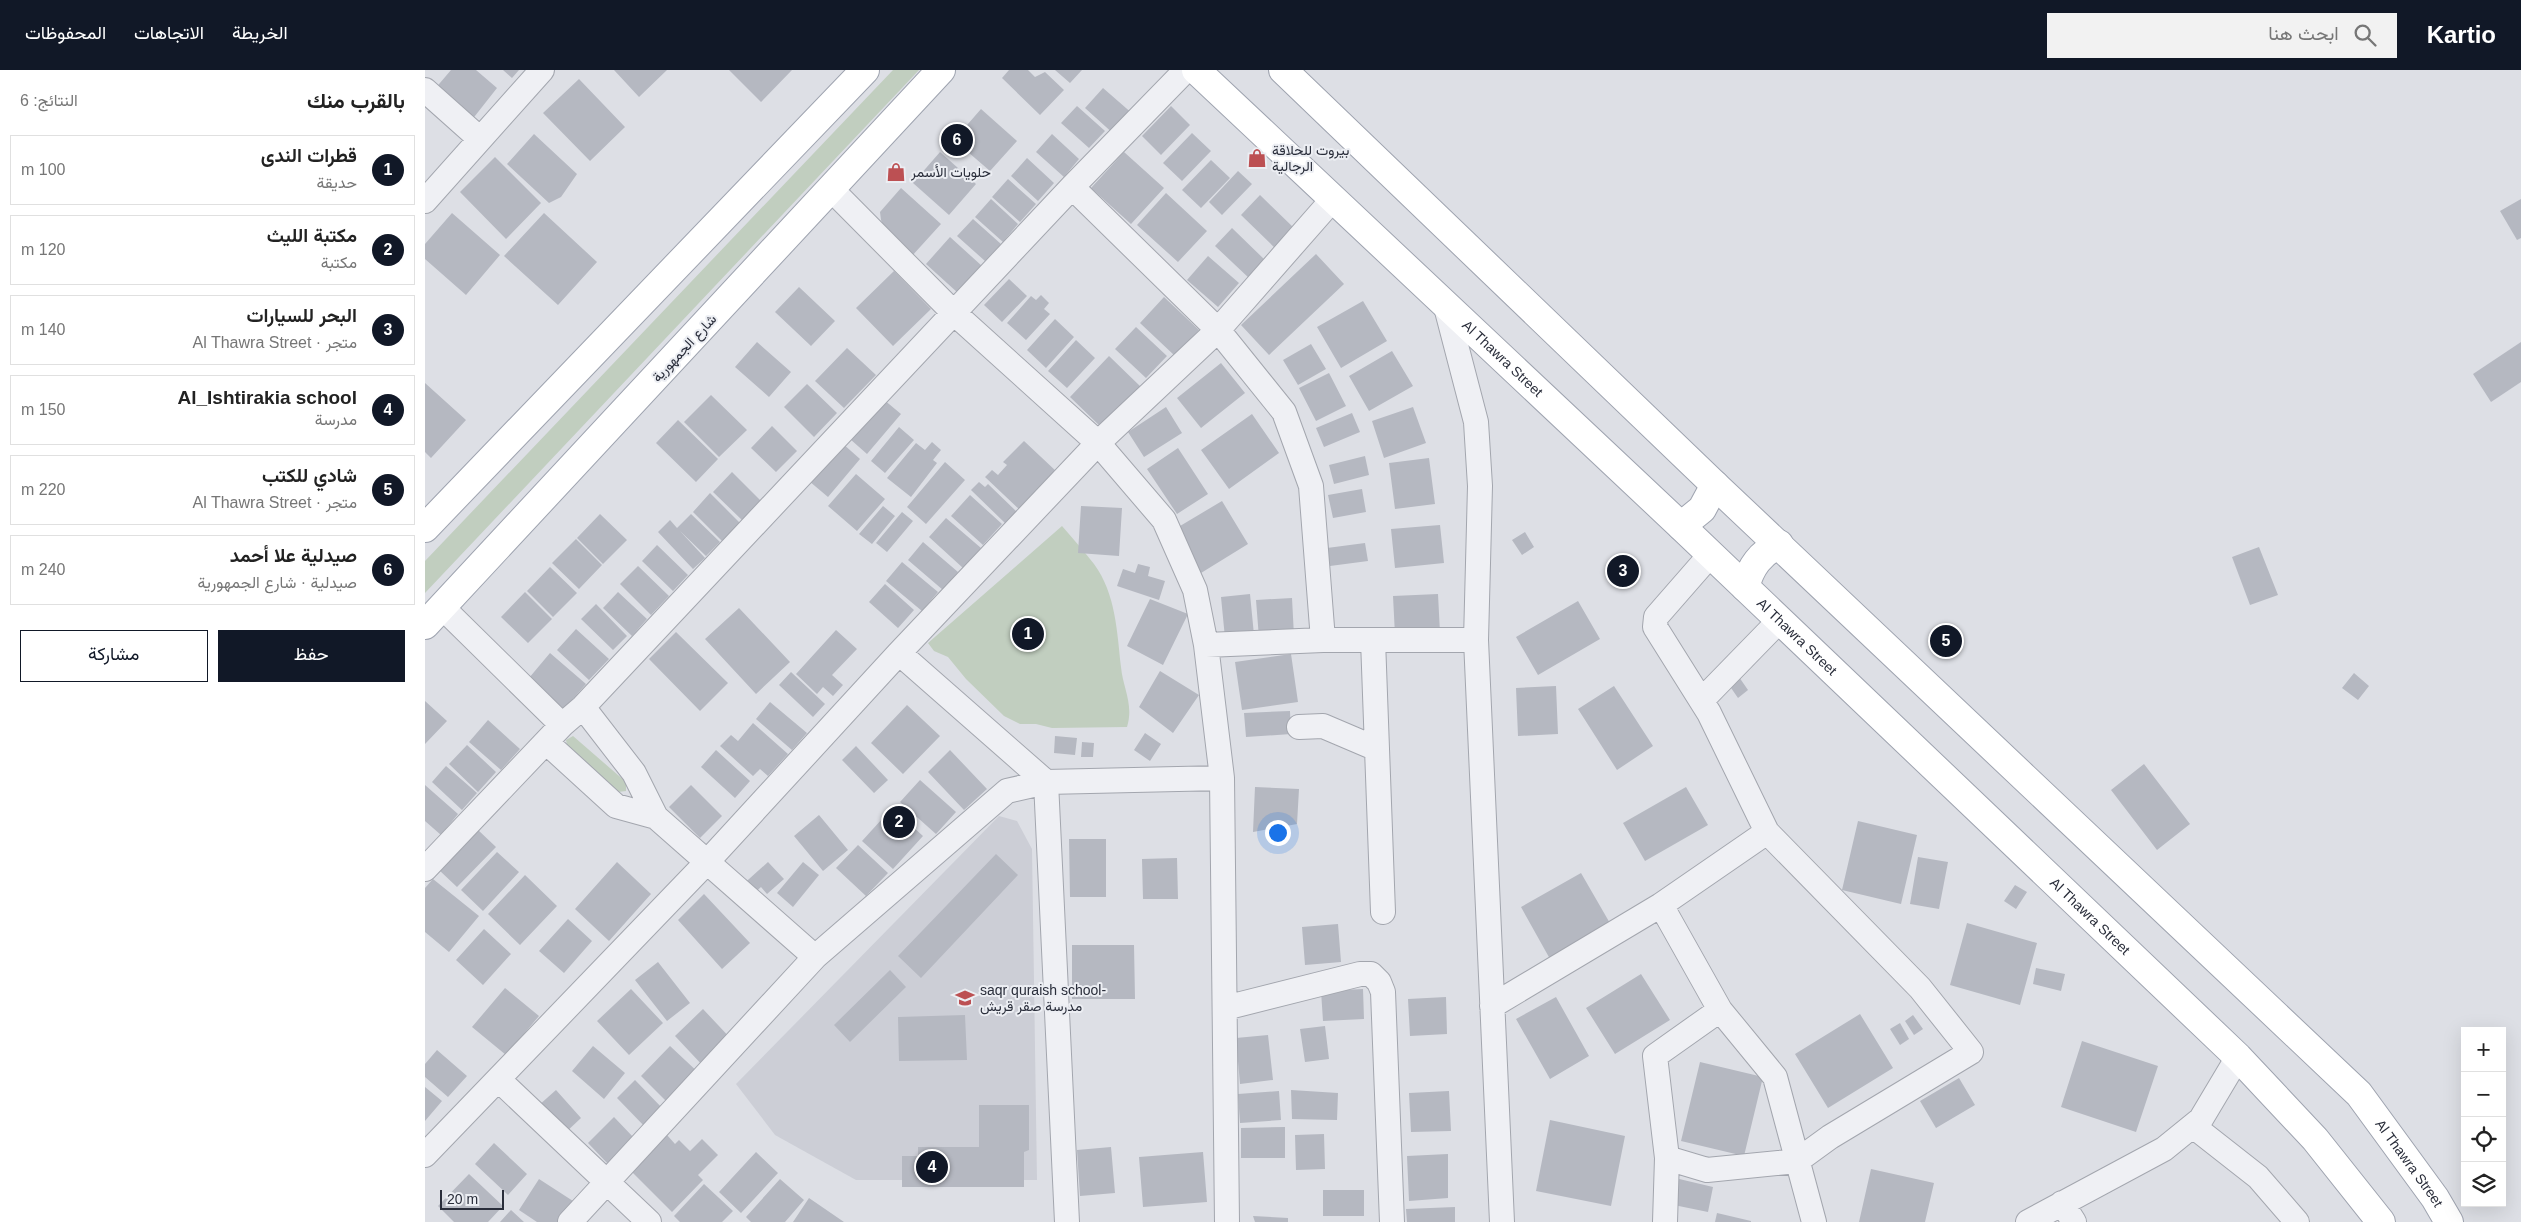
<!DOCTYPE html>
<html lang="ar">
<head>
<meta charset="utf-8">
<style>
	:root { --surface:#fff; --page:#f2f2f2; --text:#222; --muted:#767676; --line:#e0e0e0; --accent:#111827 }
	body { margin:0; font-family:Helvetica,Vazirmatn,sans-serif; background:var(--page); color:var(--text); direction:rtl }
	.controls { position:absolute; right:15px; bottom:15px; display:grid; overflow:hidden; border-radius:0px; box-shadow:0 5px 20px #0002 }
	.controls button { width:45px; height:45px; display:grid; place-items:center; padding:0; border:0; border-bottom:1px solid var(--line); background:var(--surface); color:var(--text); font:25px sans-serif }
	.scale { position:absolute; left:15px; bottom:12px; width:64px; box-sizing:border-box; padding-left:5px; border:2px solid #292d3a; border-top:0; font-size:14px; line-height:18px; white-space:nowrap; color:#292d3a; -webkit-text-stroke:4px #eceef3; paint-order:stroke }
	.you { position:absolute; left:852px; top:762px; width:18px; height:18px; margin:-12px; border:4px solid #fff; border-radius:50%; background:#1a73e8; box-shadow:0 0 0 8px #1a73e833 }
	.badge { display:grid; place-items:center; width:32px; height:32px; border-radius:50%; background:var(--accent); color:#fff; font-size:16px; font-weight:700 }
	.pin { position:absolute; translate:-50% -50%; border:2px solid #fff; box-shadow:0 1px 5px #0006 }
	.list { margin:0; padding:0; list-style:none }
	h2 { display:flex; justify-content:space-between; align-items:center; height:65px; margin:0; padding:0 20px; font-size:21px }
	h2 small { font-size:16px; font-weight:400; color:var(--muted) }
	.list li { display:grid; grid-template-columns:32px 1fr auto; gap:15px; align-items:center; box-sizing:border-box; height:70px; margin:0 10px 10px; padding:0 10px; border:1px solid var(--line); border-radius:0px }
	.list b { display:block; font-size:19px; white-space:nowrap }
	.list p { margin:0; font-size:16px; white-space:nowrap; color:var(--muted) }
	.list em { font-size:16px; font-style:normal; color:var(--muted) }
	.actions { display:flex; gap:10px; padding:15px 20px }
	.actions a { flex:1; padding:11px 0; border:1px solid var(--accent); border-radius:0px; text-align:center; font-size:18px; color:var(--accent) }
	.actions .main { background:var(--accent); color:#fff }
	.icon { flex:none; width:28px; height:28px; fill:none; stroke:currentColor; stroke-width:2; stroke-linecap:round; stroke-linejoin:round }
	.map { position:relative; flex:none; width:2096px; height:1152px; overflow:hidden; direction:ltr }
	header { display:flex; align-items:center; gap:30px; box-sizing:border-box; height:70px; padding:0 25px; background:var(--accent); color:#fff }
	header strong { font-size:24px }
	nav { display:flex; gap:28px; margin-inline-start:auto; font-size:18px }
	.search { width:350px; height:45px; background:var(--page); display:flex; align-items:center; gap:12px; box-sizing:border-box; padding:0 18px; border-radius:0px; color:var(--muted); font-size:19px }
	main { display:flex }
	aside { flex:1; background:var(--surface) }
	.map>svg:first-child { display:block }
	.built { fill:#ccced6 }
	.green { fill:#c1cebf }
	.building { fill:#b5b8c1 }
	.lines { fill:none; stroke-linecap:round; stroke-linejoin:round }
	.minor-casing { stroke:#a3a6ae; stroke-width:26 }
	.major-casing { stroke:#9ea3af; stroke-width:30 }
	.minor { stroke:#eff0f4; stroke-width:24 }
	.major { stroke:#fff; stroke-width:28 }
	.labels { text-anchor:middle; stroke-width:4; stroke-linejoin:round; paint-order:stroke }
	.poi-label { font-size:14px; fill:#292d3a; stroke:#eceef3; text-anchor:start }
	.street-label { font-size:14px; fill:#292d3a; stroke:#eceef3 }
</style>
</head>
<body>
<header>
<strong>Kartio</strong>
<div class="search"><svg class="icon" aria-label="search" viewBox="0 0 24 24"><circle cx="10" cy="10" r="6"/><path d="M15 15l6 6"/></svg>ابحث هنا</div>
<nav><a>الخريطة</a><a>الاتجاهات</a><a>المحفوظات</a></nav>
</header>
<main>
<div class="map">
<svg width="2096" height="1152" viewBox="0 0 2096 1152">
	<rect width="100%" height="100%" fill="#dddfe5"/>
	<path class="built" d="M574,746L592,751L607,779L612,1110H431L350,1065L311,1014Z"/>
	<path class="green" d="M468,0H494L0,523V491Z
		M637,456C648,469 659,481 669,494C691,524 692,562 696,597C698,618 709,635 702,657L627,658L611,654H595L579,646L541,609L523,587L509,581L503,573Z
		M148,666L201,712V721L193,722L142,675L141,670Z"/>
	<path class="building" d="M26,0H51L72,18L46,51L9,20Z
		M78,0H94L87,8Z
		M189,0H242L214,27Z
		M304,0H367L336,32Z
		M584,0H603L610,7L620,2L639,20L615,45L577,8Z
		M630,0H657L645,13Z
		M154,9L200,57L165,91L118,43Z
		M678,18L709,45L691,66L660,38Z
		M652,36L680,61L664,78L636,53Z
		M746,36L765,55L736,85L717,66Z
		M556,39L592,71L565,101L529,70Z
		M767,63L786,81L757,111L738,93Z
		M109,64L152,104L136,127L124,133L82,94Z
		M627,64L654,89L639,107L611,82Z
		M515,82L551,114L524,145L488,113Z
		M699,82L739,118L706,154L666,118Z
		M70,87L116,133L81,169L35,122Z
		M602,88L629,113L613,131L586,106Z
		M786,90L805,108L776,138L757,120Z
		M813,101L827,114L797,145L784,132Z
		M583,109L611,134L595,152L567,127Z
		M476,118L516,154L486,187L463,167L456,150L455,142Z
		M741,123L782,161L753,192L712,155Z
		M835,125L870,159L851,179L816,145Z
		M566,129L593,154L578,172L550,147Z
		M2096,129V168L2092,170L2075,141Z
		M27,143L75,185L41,225L0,189V174Z
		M119,143L172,192L133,235L79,186Z
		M548,149L576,174L560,191L532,166Z
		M807,158L842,192L825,209L790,176Z
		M525,167L557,196L533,223L501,194Z
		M891,184L919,214L844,285L816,255Z
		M783,186L814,213L793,237L762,210Z
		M469,201L506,239L468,276L431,238Z
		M584,209L602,226L577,252L559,235Z
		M374,217L410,251L386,276L350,242Z
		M616,225L624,233L619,239L625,244L601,270L582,253L606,226L611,230Z
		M739,227L774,260L750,286L715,253Z
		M938,231L962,271L916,298L892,257Z
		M630,249L649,267L621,298L602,280Z
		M711,257L742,286L721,308L690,279Z
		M651,270L670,288L642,318L623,301Z
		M332,272L366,302L344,327L310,297Z
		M2096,272V312L2066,332L2048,304Z
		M886,274L901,299L873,315L858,290Z
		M422,278L451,305L419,338L390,311Z
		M967,281L988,316L944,341L924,306Z
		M684,286L716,317L677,358L645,327Z
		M796,293L820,323L776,358L752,328Z
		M904,303L921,336L891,351L874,318Z
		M0,313L41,350L6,388L0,382Z
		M382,314L412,343L389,367L359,337Z
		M286,325L322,360L294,387L259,352Z
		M458,329L476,344L442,384L425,369Z
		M741,337L757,363L719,387L703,362Z
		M988,337L1001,373L959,388L947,351Z
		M927,343L935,362L899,377L891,358Z
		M827,344L854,383L804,419L776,380Z
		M253,350L293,389L271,412L231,373Z
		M347,356L372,381L351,402L326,378Z
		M474,357L489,370L460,403L446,391Z
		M599,371L632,402L596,441L560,407L567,400L573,405L582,395L578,392Z
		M507,372L516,380L508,390L512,393L486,427L462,408L491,373L500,380Z
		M417,373L435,389L403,427L384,411Z
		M753,378L783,424L752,444L722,399Z
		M940,386L944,405L909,414L904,395Z
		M1004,388L1010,434L970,439L964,393Z
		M520,392L540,410L501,454L482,437Z
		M307,402L337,432L318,451L288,422Z
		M431,404L460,429L432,461L403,436Z
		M554,412L560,417L563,414L592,442L581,454L546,420Z
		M937,419L941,442L908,448L903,425Z
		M285,423L315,453L297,471L268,442Z
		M545,425L577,454L558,475L526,446Z
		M797,431L823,474L776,503L750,459Z
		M458,436L470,446L447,474L434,464Z
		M656,436L697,438L694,486L653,483Z
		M477,442L488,451L462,482L451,473Z
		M175,444L202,470L178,494L152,468Z
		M266,444L295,472L281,486L255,461L280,488L268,499L233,462L245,450L252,458Z
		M521,448L556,478L538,498L504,467Z
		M1015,455L1019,493L970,498L966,459Z
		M1100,462L1109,477L1097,485L1087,470Z
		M151,469L177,495L154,519L127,493Z
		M498,472L533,502L518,520L483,490Z
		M940,473L943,491L905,496L902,478Z
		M232,475L263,505L248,521L217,491Z
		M1834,477L1853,525L1825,535L1807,487Z
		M477,492L513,522L497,541L461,511Z
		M713,494L725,497L723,506L740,511L734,530L692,516L698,499L710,503Z
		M213,496L244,526L226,545L195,514Z
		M125,497L152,523L128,547L102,521Z
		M460,514L489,540L473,558L444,532Z
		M100,522L127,549L103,573L76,547Z
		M193,522L222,549L207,566L178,538Z
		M825,524L829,565L800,568L796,527Z
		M1013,524L1015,563L970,565L968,526Z
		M867,528L869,566L834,568L831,530Z
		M725,529L763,544L738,595L702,576Z
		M1153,531L1175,569L1113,605L1091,567Z
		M171,534L202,566L188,580L156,549Z
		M314,538L365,592L331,624L280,569Z
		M151,559L184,589L164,610L132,580Z
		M411,560L432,579L407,605L418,615L408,626L398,617L392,624L371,604Z
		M251,562L303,613L275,641L224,589Z
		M125,583L161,614L139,639L104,608Z
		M866,584L873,632L817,640L810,592Z
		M735,601L774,625L748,663L714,637Z
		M366,602L400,634L388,647L354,615Z
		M1929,603L1944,616L1933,630L1917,618Z
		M1314,607L1323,620L1313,628L1304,615Z
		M1131,616L1133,664L1093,666L1091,618Z
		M1189,616L1228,676L1192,700L1153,639Z
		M0,631L22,651L0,674Z
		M345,632L382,663L367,680L331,649Z
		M482,635L515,666L478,704L446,673Z
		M865,641L866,664L821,667L819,643Z
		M63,650L95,679L76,700L44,672Z
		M328,653L363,684L343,706L335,699L328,706L295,676L306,665L313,671Z
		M720,663L736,674L725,691L709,680Z
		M630,666L652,668L650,685L629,683Z
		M657,672L669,673L668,687H656Z
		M42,675L71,702L53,722L24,694Z
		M431,676L463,710L449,723L417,690Z
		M291,680L325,711L310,728L276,697Z
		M525,680L562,719L539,740L503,702Z
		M1719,694L1765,754L1732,780L1686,720Z
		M21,696L52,723L37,740L7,712Z
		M495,710L531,742L511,764L475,732Z
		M0,715L33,744L16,765L0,751Z
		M266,715L297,746L275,768L244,737Z
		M830,717L874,719L872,754L828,762Z
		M1261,717L1283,755L1220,791L1198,753Z
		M467,738L498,766L468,799L437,771Z
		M394,745L423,780L398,801L369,766Z
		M1433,751L1492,765L1476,834L1417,820Z
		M52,759L71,777L32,817L14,800Z
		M644,769H681V827H645Z
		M433,775L463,803L441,826L411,798Z
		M72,782L94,802L58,841L36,820Z
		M571,784L593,805L496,908L473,886Z
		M1493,787L1523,792L1514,839L1485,834Z
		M752,788L753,829H718L717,789Z
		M192,792L226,824L184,871L150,839Z
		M343,792L359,809L342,824L336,817L324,828L314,818Z
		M378,792L394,805L368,837L352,823Z
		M1156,803L1186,855L1125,889L1096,837Z
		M100,805L132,836L95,875L63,844Z
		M8,809L54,846L24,882L0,862V818Z
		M1590,815L1602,822L1591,839L1579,831Z
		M279,824L325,873L297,899L253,850Z
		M143,849L167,871L139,903L114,881Z
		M1542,853L1612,873L1595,935L1525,915Z
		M913,854L916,892L880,895L877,857Z
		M59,859L86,884L58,915L31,890Z
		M647,875H709L710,929H647Z
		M233,892L265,933L242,951L210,910Z
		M1611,898L1640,904L1636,921L1608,914Z
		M465,900L481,917L425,972L409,955Z
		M1216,904L1245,950L1190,984L1161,938Z
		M80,918L114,946L81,985L47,957Z
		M206,919L238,953L204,985L172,951Z
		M938,919L939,949L898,951L896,921Z
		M1021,927L1022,964L985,966L983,929Z
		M1131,927L1164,986L1125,1009L1091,949Z
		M278,939L308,971L280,998L250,966Z
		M1435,944L1468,998L1403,1038L1370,984Z
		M540,945L542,990L474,991L473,947Z
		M1488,945L1498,959L1489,965L1480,951Z
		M1475,953L1484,969L1475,975L1465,959Z
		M900,956L904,989L880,992L875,959Z
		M843,965L848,1010L815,1014L811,968Z
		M1657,971L1733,996L1711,1062L1636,1037Z
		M168,976L200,1003L179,1029L147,1001Z
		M245,976L276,1005L246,1036L216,1006Z
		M12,980L42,1006L23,1027L0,1007V994Z
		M1275,992L1338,1007L1319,1086L1256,1071Z
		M1534,1008L1550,1035L1511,1058L1495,1031Z
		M210,1010L241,1042L223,1060L192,1028Z
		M0,1017L17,1031L0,1051Z
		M131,1020L156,1048L139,1064L113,1036Z
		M866,1020L913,1023L912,1050L867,1049Z
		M854,1021L856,1050L815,1053L813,1024Z
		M1024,1021L1026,1061L986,1062L984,1023Z
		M554,1035H604V1080L599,1082V1117H477V1086H493V1077H554Z
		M189,1047L209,1068L183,1094L163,1073Z
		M1125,1050L1200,1066L1186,1136L1111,1121Z
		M860,1057V1088H816V1058Z
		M899,1064L900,1099L871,1100L870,1065Z
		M242,1065L250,1074L254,1070L265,1081L277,1069L293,1085L273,1105L278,1110L247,1142L206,1101Z
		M69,1073L102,1104L83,1125L50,1094Z
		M686,1077L690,1123L655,1126L652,1080Z
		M331,1082L353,1103L316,1143L294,1122Z
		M778,1082L782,1132L718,1137L714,1087Z
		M1023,1084V1128L984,1131L982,1086Z
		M1446,1099L1509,1113L1500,1152H1434Z
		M44,1104L78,1136L63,1152H29L13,1136Z
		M1250,1108L1288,1117L1283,1142L1244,1134Z
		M114,1109L148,1131L134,1152H112L94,1140Z
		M355,1109L379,1130L360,1152H326L321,1147Z
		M279,1114L308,1141L297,1152H255L249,1146Z
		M898,1120H939V1146H898Z
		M384,1128L419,1152H368Z
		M1030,1137V1152H982L981,1139Z
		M86,1140L99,1152H75Z
		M1292,1143L1326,1151V1152H1290Z
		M828,1146L863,1148V1152H830Z"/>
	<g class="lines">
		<g class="minor-casing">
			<path id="minor" d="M0,20L55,69
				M647,117L793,260L859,342L886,416L898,570
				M406,119L529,243L673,373L739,450L770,520L781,575L797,708L802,1152
				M0,131L117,0
				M1021,237L1051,352L1055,416L1051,570L1077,1152
				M1286,484L1231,547L1230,557L1284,643L1342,762
				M17,537L137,655
				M948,570L958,842
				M781,575L898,570H1051
				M474,583L621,712L642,1152
				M1277,630L1355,550
				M158,637L209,703L231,747L390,887
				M874,657L898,656L952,679
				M121,672L191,736L231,747
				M0,799L137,655L158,637L647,117L761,0
				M1236,835L1342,762L1495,918L1546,982L1405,1067L1372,1091L1282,1100L1242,1088L1230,986L1295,940
				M1067,936L1236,835L1295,940L1350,1007L1389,1152
				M800,938L935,904H946L954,912L958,922L967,1152
				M74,1010L224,1152
				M1768,1056L1833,1107L1872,1152
				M0,1085L282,792L474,583L673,373L793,260L908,129
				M1637,1133L1649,1152
				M145,1152L390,887L582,721L621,712L797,708
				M1240,1152L1242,1088
				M1603,1152L1739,1079L1776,1049L1813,987"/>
		</g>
		<g class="major-casing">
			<g id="major">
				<path id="s1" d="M771,0L1256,456L1813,987L1890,1069L1956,1152"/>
				<path id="s2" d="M858,0L1290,415L1934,1024L2010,1128L2024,1152"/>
				<path d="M1256,456L1277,439L1290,415"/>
				<path d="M0,458L440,0"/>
				<path d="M1320,517C1326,496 1335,484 1354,474"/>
				<path d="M0,555L516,0"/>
			</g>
		</g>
		<use href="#minor" class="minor"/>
		<use href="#major" class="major"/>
	</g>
	<defs>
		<g id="shop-bare" transform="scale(1.5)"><path d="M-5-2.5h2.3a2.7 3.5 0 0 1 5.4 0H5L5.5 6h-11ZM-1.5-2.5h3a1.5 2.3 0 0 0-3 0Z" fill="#bc5053" stroke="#eceef3" stroke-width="2.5" paint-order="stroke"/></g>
		<g id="school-bare" transform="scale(1.5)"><path d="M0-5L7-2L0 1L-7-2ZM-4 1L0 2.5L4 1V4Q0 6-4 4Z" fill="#bc5053" stroke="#eceef3" stroke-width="2.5" paint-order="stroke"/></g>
	</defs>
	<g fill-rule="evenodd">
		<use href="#shop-bare" x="832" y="88"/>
		<use href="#shop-bare" x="471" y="102"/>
		<use href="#school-bare" x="540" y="928"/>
	</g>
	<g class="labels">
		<g class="poi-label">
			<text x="847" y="85">بيروت للحلاقة<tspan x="847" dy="16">الرجالية</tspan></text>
			<text x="486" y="107">حلويات الأسمر</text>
			<text x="555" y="925">saqr quraish school-<tspan x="555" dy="16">مدرسة صقر قريش</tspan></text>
		</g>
		<g class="street-label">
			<text transform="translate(259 278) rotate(-47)" y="5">شارع الجمهورية</text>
			<text dy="5" stroke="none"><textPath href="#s1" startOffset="421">Al Thawra Street</textPath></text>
			<text dy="5" stroke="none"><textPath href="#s1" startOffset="826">Al Thawra Street</textPath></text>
			<text dy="5" stroke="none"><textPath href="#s1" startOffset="1231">Al Thawra Street</textPath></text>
			<text dy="5" stroke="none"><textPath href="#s2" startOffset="1571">Al Thawra Street</textPath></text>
		</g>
	</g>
</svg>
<div class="controls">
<button>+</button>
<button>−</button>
<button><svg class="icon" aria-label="locate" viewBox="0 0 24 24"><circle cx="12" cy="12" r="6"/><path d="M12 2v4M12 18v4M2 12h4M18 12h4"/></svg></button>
<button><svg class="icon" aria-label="layers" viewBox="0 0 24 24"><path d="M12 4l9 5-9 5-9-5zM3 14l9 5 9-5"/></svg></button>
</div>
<div class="scale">20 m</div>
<div class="you"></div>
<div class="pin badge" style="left:603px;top:564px">1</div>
<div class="pin badge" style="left:474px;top:752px">2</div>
<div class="pin badge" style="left:1198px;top:501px">3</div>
<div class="pin badge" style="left:507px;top:1097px">4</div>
<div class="pin badge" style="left:1521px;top:571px">5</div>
<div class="pin badge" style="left:532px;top:70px">6</div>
</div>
<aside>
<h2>بالقرب منك<small>النتائج: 6</small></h2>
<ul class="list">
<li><span class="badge">1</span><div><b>قطرات الندى</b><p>حديقة</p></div><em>100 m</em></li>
<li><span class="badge">2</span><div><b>مكتبة الليث</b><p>مكتبة</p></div><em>120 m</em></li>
<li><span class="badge">3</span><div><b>البحر للسيارات</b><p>متجر · Al Thawra Street</p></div><em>140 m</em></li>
<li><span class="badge">4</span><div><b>Al_Ishtirakia school</b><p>مدرسة</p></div><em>150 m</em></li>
<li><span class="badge">5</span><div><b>شادي للكتب</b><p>متجر · Al Thawra Street</p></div><em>220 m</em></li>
<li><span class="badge">6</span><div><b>صيدلية علا أحمد</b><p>صيدلية · شارع الجمهورية</p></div><em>240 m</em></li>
</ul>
<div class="actions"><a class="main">حفظ</a><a>مشاركة</a></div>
</aside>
</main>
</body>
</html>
